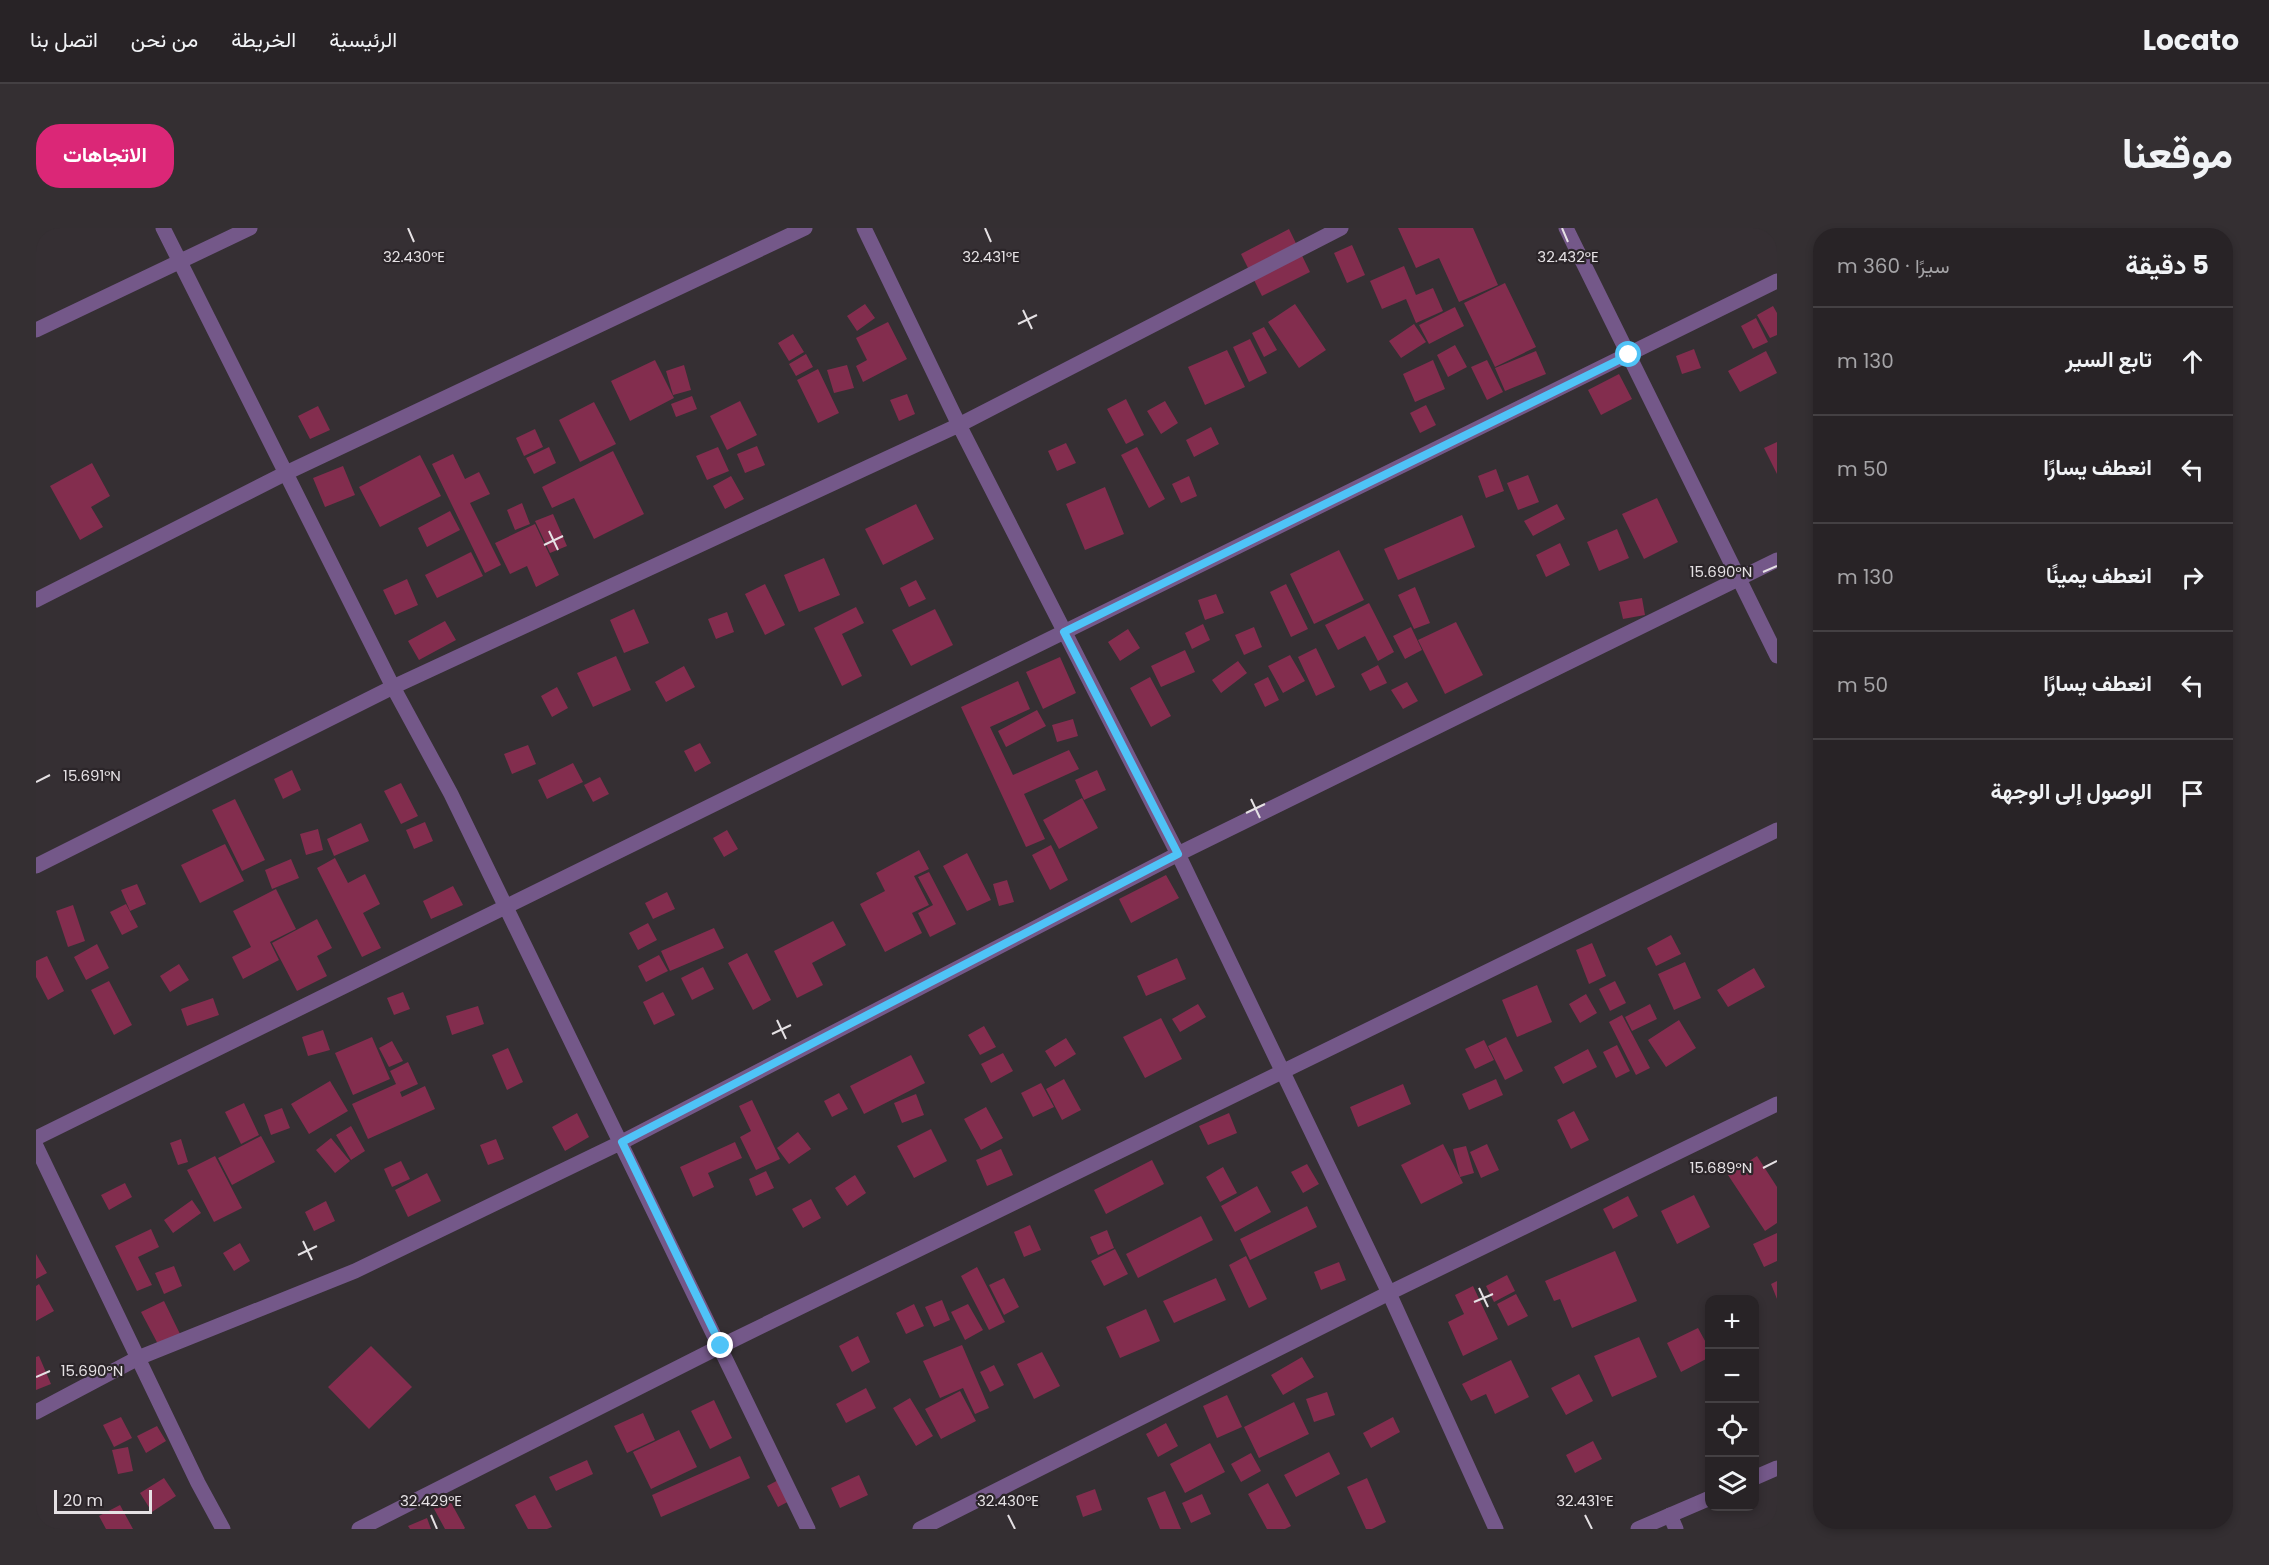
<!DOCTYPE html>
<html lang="ar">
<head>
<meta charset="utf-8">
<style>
	:root { --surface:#282326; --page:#342f32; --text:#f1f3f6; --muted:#a5a4a7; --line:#444043; --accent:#db2777 }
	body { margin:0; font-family:Poppins,Vazirmatn,sans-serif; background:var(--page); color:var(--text); direction:rtl }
	.controls { position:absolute; right:18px; bottom:18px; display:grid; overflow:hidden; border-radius:12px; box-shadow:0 3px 9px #0003 }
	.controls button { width:54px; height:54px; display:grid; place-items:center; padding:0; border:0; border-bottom:2px solid var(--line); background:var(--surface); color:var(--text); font:30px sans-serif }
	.scale { position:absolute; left:18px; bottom:15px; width:98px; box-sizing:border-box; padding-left:6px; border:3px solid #e5e1e4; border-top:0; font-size:16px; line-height:21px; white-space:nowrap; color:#e5e1e4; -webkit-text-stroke:4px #2b2529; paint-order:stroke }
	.stop { position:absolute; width:18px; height:18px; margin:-14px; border:4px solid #4fc3f7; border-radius:50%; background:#fff }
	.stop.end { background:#4fc3f7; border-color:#fff; box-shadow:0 2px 6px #0008 }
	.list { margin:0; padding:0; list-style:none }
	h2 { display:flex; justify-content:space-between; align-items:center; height:78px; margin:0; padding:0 24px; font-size:26px }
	h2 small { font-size:20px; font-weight:400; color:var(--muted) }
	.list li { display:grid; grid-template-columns:39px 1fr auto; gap:18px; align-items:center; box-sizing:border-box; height:108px; padding:0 24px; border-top:2px solid var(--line) }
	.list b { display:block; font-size:22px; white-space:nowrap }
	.list em { font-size:20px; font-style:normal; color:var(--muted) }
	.icon { flex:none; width:33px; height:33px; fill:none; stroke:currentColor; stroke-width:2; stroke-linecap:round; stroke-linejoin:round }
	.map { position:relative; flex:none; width:1741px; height:1301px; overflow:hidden; direction:ltr; border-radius:24px }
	header { display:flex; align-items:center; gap:36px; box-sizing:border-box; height:84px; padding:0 30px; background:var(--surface); border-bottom:2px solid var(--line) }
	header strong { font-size:28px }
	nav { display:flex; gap:33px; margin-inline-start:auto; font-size:21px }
	.intro { display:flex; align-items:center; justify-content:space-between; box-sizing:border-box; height:144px; padding:0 36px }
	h1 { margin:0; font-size:42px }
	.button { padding:15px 27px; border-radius:24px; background:var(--accent); color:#fff; font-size:21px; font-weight:700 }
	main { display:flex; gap:36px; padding:0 36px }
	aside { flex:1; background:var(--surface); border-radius:24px; box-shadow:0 3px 9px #0003 }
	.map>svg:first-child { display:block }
	.building { fill:#832d4e }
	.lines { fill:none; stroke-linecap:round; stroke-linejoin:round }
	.minor { stroke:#745889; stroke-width:15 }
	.tertiary { stroke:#745889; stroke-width:15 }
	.route { stroke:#4fc3f7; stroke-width:8 }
	.ticks { fill:none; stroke:#e5e1e4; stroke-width:2 }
	.ticks-label { font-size:15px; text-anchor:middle; fill:#e5e1e4; stroke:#2b2529; stroke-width:4.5; stroke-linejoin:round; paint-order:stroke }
</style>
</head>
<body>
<header>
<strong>Locato</strong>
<nav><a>الرئيسية</a><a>الخريطة</a><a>من نحن</a><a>اتصل بنا</a></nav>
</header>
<div class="intro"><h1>موقعنا</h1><a class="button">الاتجاهات</a></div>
<main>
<aside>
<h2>5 دقيقة<small>سيرًا · 360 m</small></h2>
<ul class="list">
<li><svg class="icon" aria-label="ahead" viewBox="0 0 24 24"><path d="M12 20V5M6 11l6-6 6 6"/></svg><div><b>تابع السير</b></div><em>130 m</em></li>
<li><svg class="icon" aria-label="left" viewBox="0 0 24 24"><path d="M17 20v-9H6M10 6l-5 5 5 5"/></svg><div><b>انعطف يسارًا</b></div><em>50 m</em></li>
<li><svg class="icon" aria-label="right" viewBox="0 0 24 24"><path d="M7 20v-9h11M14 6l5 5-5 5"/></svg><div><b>انعطف يمينًا</b></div><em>130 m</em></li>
<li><svg class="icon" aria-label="left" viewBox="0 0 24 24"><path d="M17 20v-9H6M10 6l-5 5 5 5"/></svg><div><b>انعطف يسارًا</b></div><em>50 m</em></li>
<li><svg class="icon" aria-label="arrive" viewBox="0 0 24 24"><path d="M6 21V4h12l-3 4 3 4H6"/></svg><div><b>الوصول إلى الوجهة</b></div></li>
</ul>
</aside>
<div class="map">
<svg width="1741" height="1301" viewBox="0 0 1741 1301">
	<rect width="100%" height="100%" fill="#352f33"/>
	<path class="building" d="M1362,0H1437L1462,57L1423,74L1403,30L1380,40Z
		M1253,1L1274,44L1226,68L1205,26Z
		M1316,17L1329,47L1311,55L1298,25Z
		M1368,38L1380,67L1397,60L1407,83L1380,95L1370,71L1346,81L1334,53Z
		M1469,55L1500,119L1459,139L1428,75Z
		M829,76L839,90L821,103L811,88Z
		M1259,76L1290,122L1263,140L1232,94Z
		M1737,78L1741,85V107L1734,110L1721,87Z
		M1419,79L1428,98L1393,116L1383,97Z
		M1720,90L1732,114L1717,121L1705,98Z
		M852,94L871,131L827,154L820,138L831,132L820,110Z
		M1378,96L1390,114L1365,130L1353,113Z
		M1228,99L1241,122L1228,129L1216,105Z
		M757,106L768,124L753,133L742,115Z
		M1214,111L1231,145L1213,154L1197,119Z
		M1419,117L1431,139L1412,149L1401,127Z
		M1658,121L1665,140L1646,146L1640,128Z
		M1191,122L1209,159L1169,177L1152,139Z
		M1500,123L1510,146L1469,163L1459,140Z
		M1730,123L1741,145L1704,164L1692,143Z
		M770,126L777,139L760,148L753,136Z
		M619,132L638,170L594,193L575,153Z
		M1397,132L1409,161L1379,174L1367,146Z
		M1451,132L1467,164L1451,172L1435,139Z
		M648,137L655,162L637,167L630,143Z
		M811,137L818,160L798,165L791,142Z
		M782,141L803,185L782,195L761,152Z
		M1583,146L1596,171L1565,187L1552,162Z
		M871,166L879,186L863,193L854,172Z
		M656,168L661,181L640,189L635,176Z
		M1090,171L1108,207L1090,216L1071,181Z
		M704,173L721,207L691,222L674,188Z
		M1129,173L1142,195L1125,206L1111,183Z
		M558,174L580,216L544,234L523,192Z
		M1390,177L1400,197L1384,205L1374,185Z
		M282,178L294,202L274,211L262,188Z
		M1175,199L1183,216L1158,229L1150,212Z
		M499,201L507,219L488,228L480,210Z
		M1741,214V246L1728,220Z
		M1030,215L1040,235L1021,243L1012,223Z
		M721,218L729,237L709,245L701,226Z
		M513,219L520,235L498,246L490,230Z
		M682,219L693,243L671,252L660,228Z
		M1101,219L1129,271L1113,280L1085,227Z
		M577,223L608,286L558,311L538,270L516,280L506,259Z
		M417,226L429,251L443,244L454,266L434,275L465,337L449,345L396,236Z
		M384,227L405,268L344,299L323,259Z
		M56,235L74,268L55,279L67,299L44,312L14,258Z
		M307,238L319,267L289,279L277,250Z
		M1460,241L1468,263L1450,270L1442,248Z
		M1492,247L1503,274L1482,282L1471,255Z
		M695,248L708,271L689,281L677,258Z
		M1153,248L1161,268L1145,275L1136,256Z
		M1069,259L1088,306L1049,322L1030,276Z
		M1621,270L1642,314L1608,331L1586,286Z
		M486,275L494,296L479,302L471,282Z
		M880,276L898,311L847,337L829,301Z
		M1521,276L1529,291L1497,308L1488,293Z
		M414,283L424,302L391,319L382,300Z
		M517,286L531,318L514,325L499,293Z
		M1426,287L1439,319L1362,352L1348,321Z
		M499,296L523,347L500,359L491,338L474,346L459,315Z
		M1581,301L1593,330L1563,343L1551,314Z
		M1524,315L1534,337L1510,349L1500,327Z
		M1303,322L1328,372L1278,396L1254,346Z
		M435,324L447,348L401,370L389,347Z
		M788,330L804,367L763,384L748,347Z
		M371,351L382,377L359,387L347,362Z
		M880,352L890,371L873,379L864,360Z
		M729,356L749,397L729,407L709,366Z
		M1250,356L1272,401L1255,409L1234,364Z
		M1379,359L1394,395L1378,401L1362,367Z
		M1180,366L1188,385L1169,392L1162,372Z
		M1606,370L1609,387L1587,391L1583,374Z
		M1333,375L1358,424L1342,433L1329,408L1302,422L1289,397Z
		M820,379L828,395L806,406L826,448L806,458L778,400Z
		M598,381L613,415L588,425L574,392Z
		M899,381L917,417L875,438L856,402Z
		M691,384L698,404L680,411L672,391Z
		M409,393L420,412L383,432L372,413Z
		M1420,394L1447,447L1409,466L1382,412Z
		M1167,396L1174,412L1156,421L1149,405Z
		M1218,399L1226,419L1208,427L1199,407Z
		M1375,399L1386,422L1369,431L1357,408Z
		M1092,401L1104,420L1084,433L1072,414Z
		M1280,420L1299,459L1280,468L1262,429Z
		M1149,422L1159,444L1125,459L1115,438Z
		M1254,427L1269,453L1247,465L1232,438Z
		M580,428L595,462L557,479L541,445Z
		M1024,429L1040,465L1007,481L990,444Z
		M1202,433L1211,445L1185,465L1176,452Z
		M1342,437L1351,455L1334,463L1325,446Z
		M648,438L659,459L630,474L619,454Z
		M1114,449L1135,488L1115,499L1094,460Z
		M1232,449L1243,472L1229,479L1218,456Z
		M982,453L994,481L954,499L977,547L1033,522L1043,541L988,566L1009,611L990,619L925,479Z
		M1371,454L1382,473L1367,481L1355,462Z
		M521,459L532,480L516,489L505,468Z
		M1001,482L1010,498L970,519L962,503Z
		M1037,491L1042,508L1021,514L1016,497Z
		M664,515L675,535L659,544L648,523Z
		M492,517L500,536L476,546L468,526Z
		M537,535L547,554L511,571L502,552Z
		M256,542L265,562L247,571L238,551Z
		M1061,542L1070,562L1048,572L1039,552Z
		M564,549L573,566L557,574L548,557Z
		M365,555L382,588L365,596L348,563Z
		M1046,570L1062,600L1023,621L1007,592Z
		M199,571L229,632L206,643L176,582Z
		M389,594L397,613L378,621L370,602Z
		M325,595L333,613L298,628L291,611Z
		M282,601L287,622L270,627L264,606Z
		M691,602L702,621L688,629L677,610Z
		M189,616L208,653L164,675L145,637Z
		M1015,617L1032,652L1014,662L996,627Z
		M883,622L893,641L878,648L893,677L876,685L886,705L849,724L824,676L849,663L840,645Z
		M931,625L955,672L931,683L907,638Z
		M299,630L312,655L329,646L344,676L327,685L345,720L326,729L281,640Z
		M255,631L263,650L236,661L229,642Z
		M893,644L920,696L894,709L882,685L897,677L882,649Z
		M1130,647L1143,670L1095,695L1083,671Z
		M971,652L978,674L963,678L957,656Z
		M101,656L110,676L94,683L85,662Z
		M417,658L427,677L395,691L387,673Z
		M240,661L260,701L234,714L243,732L207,751L196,729L215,719L197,683Z
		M631,664L639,681L617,691L609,675Z
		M90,676L102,699L86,707L74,684Z
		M37,677L49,713L32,719L20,683Z
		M281,691L296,720L281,728L291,748L261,763L236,715Z
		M797,693L810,717L776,735L787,757L761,770L738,723Z
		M612,695L621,712L602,722L593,705Z
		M678,700L688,720L634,743L625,723Z
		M1635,707L1645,726L1620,738L1611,720Z
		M1556,715L1570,748L1553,756L1540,722Z
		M61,716L73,740L50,752L38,729Z
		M711,725L735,772L717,782L692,735Z
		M623,727L632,743L610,754L602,738Z
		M11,728L28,763L12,772L0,749V733Z
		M1141,730L1150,751L1110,768L1101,748Z
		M1649,734L1665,770L1638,782L1622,746Z
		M143,736L153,752L134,764L124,748Z
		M667,739L678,761L656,772L645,750Z
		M1718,740L1729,759L1692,779L1681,762Z
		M73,753L96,797L78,807L55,762Z
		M1579,753L1590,775L1574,783L1563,761Z
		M1501,757L1516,794L1481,809L1466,772Z
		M367,764L374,781L358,787L351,770Z
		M627,764L639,787L618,797L607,774Z
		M1550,766L1561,785L1544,795L1533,776Z
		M177,770L183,787L151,798L145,781Z
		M1162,776L1170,789L1144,804L1136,791Z
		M1614,776L1621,791L1596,803L1589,789Z
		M442,778L448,796L416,807L410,788Z
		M1586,787L1614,840L1600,847L1573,794Z
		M1125,790L1146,831L1109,850L1087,809Z
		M1643,792L1660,820L1630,839L1612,812Z
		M948,798L960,819L944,827L932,807Z
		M287,802L294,822L272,828L266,809Z
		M336,809L354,851L317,867L299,825Z
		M1470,809L1487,843L1469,852L1452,818Z
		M1030,810L1040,826L1019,839L1009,823Z
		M1448,812L1458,832L1439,841L1429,821Z
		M356,813L367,833L353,839L343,820Z
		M1581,817L1594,843L1580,850L1567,824Z
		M472,820L487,854L471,862L456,827Z
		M1552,821L1561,839L1527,856L1518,839Z
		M967,825L977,843L955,855L945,836Z
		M875,827L889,855L828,886L814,858Z
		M372,834L382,856L364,864L366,869L389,858L399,881L332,911L316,876L360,856L354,843Z
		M1028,851L1045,882L1026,892L1010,861Z
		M1460,851L1467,867L1433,882L1426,866Z
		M294,853L312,883L273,906L255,876Z
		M1005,855L1018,879L997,889L985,865Z
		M1367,856L1375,876L1322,899L1314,879Z
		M803,865L812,881L796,889L788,873Z
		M880,866L888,887L866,895L858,875Z
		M716,872L744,931L720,942L704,909L715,903L703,878Z
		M208,875L223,907L205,916L189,884Z
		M950,879L967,910L945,922L928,891Z
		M246,880L254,900L235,907L228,887Z
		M1538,883L1553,912L1535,921L1521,892Z
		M541,885L553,909L529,923L516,899Z
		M1193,885L1201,905L1172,917L1163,898Z
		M315,898L329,923L315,932L300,907Z
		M895,901L911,933L878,950L861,918Z
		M762,904L775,921L753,936L741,920Z
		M225,908L239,934L196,957L182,930Z
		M295,910L314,933L299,945L280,922Z
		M145,911L152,934L142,937L134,915Z
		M460,911L468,931L452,937L444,917Z
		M699,914L706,930L672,945L678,959L657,969L644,939Z
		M1407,916L1427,955L1385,976L1365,937Z
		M1451,916L1463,942L1445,950L1434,924Z
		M1430,918L1438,945L1424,949L1417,921Z
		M965,921L977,947L951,958L940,932Z
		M179,928L206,980L178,994L151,942Z
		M1721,928L1741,959V995L1729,1003L1692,947Z
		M1116,932L1128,956L1070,986L1058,962Z
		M365,933L374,951L356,959L348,941Z
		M1271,936L1283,956L1267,965L1255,944Z
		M1187,939L1201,965L1184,974L1170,949Z
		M730,943L738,960L720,968L713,951Z
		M391,945L405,973L372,989L359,962Z
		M819,947L830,965L811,978L799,960Z
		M89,955L96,969L73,982L65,967Z
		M1221,958L1235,984L1199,1004L1185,978Z
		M1658,967L1674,999L1641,1016L1625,983Z
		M1592,968L1602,988L1577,1001L1567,981Z
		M775,971L785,990L767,1000L756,981Z
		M156,972L165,985L137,1005L128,992Z
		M290,973L299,993L278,1003L269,984Z
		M1271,978L1281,999L1214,1032L1204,1011Z
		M1165,988L1177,1012L1102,1050L1090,1026Z
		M994,997L1005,1022L988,1029L978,1004Z
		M115,1001L123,1019L102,1029L116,1057L101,1063L79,1018Z
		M1071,1002L1078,1020L1062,1027L1054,1009Z
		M1741,1005V1033L1728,1039L1717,1016Z
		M204,1015L214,1033L198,1043L187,1025Z
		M1079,1021L1092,1046L1068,1058L1055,1033Z
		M1579,1023L1601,1073L1536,1100L1524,1071L1518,1073L1509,1053Z
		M0,1026L11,1045L0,1051Z
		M1210,1028L1231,1071L1213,1080L1193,1037Z
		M1303,1034L1310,1052L1285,1062L1278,1044Z
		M138,1038L146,1058L128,1066L119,1045Z
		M941,1039L969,1094L953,1102L925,1048Z
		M1471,1047L1479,1063L1458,1074L1450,1058Z
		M968,1050L983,1079L968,1087L953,1057Z
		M1180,1050L1190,1072L1138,1095L1127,1073Z
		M1741,1053V1071L1735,1056Z
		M3,1056L18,1083L0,1093V1058Z
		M1437,1058L1462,1111L1427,1128L1412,1094L1428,1086L1419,1067Z
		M1480,1066L1492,1088L1472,1098L1461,1076Z
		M906,1072L914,1092L898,1099L889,1079Z
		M128,1073L145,1108L124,1120L105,1084Z
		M878,1076L888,1098L870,1106L860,1085Z
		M932,1076L947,1102L929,1112L915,1084Z
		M1110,1081L1124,1113L1084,1130L1070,1099Z
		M1662,1100L1674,1122V1129L1645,1144L1631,1115Z
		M822,1108L834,1134L816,1144L803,1118Z
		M1603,1109L1621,1149L1576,1169L1558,1128Z
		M926,1117L953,1180L939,1186L927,1160L904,1170L887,1133Z
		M335,1118L376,1159L333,1201L292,1159Z
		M1006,1124L1024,1158L998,1171L981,1136Z
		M3,1128L15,1156L0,1162V1129Z
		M1266,1129L1278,1149L1247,1167L1235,1147Z
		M1475,1132L1493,1169L1459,1186L1450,1166L1435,1173L1426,1156Z
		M958,1137L968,1157L954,1164L944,1144Z
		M1543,1146L1557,1173L1530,1187L1515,1160Z
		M830,1160L840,1180L810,1195L800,1176Z
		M924,1163L940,1193L905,1211L889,1181Z
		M1291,1164L1299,1187L1278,1194L1270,1171Z
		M1191,1167L1206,1199L1181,1210L1167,1178Z
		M874,1170L897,1208L880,1218L857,1180Z
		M678,1172L696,1210L674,1221L655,1183Z
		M1258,1174L1273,1206L1223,1230L1208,1199Z
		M607,1185L619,1212L591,1225L578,1198Z
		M85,1189L96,1210L78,1219L67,1197Z
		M1357,1189L1364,1204L1335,1220L1327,1205Z
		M1130,1195L1142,1218L1122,1229L1110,1206Z
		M121,1198L130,1213L110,1225L101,1208Z
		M643,1202L661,1239L615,1261L597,1224Z
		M1557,1213L1566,1231L1539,1245L1530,1227Z
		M1174,1215L1189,1244L1149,1265L1134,1236Z
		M92,1219L97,1243L82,1246L76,1222Z
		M1293,1224L1304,1246L1260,1269L1248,1247Z
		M1215,1225L1225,1243L1205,1254L1195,1236Z
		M704,1228L714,1250L625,1289L616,1267Z
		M551,1232L557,1246L520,1263L513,1249Z
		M823,1247L832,1267L804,1280L795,1260Z
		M750,1248L761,1269L742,1279L731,1258Z
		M128,1250L140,1268L116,1284L104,1265Z
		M1331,1250L1350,1294L1336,1301H1330L1311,1259Z
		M1232,1255L1255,1298L1249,1301H1231L1212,1266Z
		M1059,1261L1066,1282L1047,1289L1040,1268Z
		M1129,1263L1145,1301H1124L1111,1270Z
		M1166,1266L1175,1286L1155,1295L1146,1275Z
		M499,1267L516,1299L511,1301H492L479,1277Z
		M413,1271L429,1300L428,1301H409L397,1279Z
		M84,1277L97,1301H70L63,1288Z
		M391,1290L395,1301H374L372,1298Z"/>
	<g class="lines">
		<path class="minor" d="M127,0L357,459L415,566L772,1301
			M828,0L923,197L1142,626L1353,1065L1460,1301
			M1530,0L1741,428
			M0,102L214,0
			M0,372L250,245L769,0
			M0,638L357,459L923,197L1305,0
			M0,910L1741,53
			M0,918L162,1255L187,1301
			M0,1184L102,1130L319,1043L586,914L1142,626L1741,332
			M1634,1287L1640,1301
			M323,1301L685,1118L1741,602
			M884,1301L1353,1065L1741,876"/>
		<path class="tertiary" d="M1718,1250L1741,1240
			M1602,1301L1674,1270"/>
	</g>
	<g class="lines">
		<path class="route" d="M685,1118L586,914L1142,626L1028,404L1593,127"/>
	</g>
	<path class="ticks" d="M372,0L378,14M949,0L955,14M1526,0L1532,14M987,82L996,101M982,96L1001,87M513,303L522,322M508,317L527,308M1727,344L1741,338M0,554L14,547M1215,571L1224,590M1210,585L1229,576M741,792L750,811M736,806L755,797M1727,940L1741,933M267,1013L276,1032M262,1027L281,1018M1443,1060L1452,1079M1438,1074L1457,1066M0,1149L14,1143M395,1287L401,1301M972,1287L979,1301M1549,1287L1556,1301"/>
	<g class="ticks-label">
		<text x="378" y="34">32.430°E</text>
		<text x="955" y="34">32.431°E</text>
		<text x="1532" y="34">32.432°E</text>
		<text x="1685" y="349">15.690°N</text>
		<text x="56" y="553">15.691°N</text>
		<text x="1685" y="945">15.689°N</text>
		<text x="56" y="1148">15.690°N</text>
		<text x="395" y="1278">32.429°E</text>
		<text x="972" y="1278">32.430°E</text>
		<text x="1549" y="1278">32.431°E</text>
	</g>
</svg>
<div class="controls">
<button>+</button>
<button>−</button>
<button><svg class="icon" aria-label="locate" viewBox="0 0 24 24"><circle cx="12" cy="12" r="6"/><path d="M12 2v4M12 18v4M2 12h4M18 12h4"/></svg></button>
<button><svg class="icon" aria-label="layers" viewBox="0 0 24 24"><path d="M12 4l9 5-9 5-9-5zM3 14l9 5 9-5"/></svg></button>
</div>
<div class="scale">20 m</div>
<div class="stop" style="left:1593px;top:127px"></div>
<div class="stop end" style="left:685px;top:1118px"></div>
</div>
</main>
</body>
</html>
